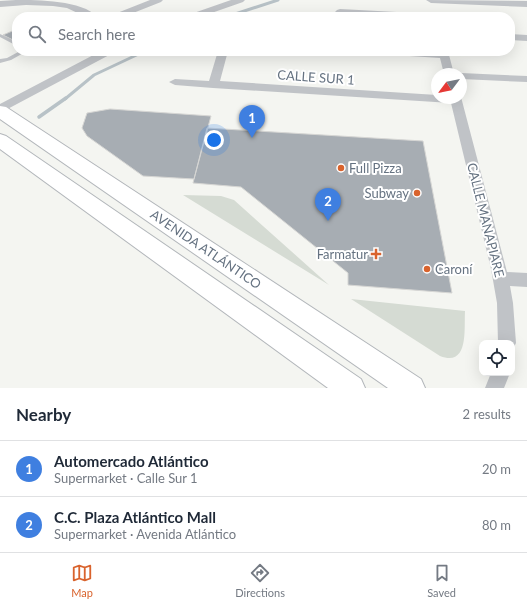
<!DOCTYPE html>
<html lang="en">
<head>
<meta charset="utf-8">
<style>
	:root { --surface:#fff; --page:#f2f2f3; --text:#1f2937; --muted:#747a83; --line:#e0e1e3; --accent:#d9632d }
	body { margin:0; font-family:Lato,sans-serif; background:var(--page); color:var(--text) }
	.controls { position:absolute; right:12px; bottom:12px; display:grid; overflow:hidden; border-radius:8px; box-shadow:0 4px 16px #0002 }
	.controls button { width:36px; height:36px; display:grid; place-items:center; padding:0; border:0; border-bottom:1px solid var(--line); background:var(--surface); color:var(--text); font:20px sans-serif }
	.compass { position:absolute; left:431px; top:68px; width:36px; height:36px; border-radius:50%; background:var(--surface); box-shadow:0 4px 16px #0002; rotate:238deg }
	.you { position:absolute; left:214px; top:140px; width:14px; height:14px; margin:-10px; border:3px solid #fff; border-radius:50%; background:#1a73e8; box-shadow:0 0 0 6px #1a73e833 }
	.badge { display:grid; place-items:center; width:26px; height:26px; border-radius:50%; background:var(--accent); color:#fff; font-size:13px; font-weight:700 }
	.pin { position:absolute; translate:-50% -33px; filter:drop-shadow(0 1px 2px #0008) }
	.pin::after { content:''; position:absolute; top:21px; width:14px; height:12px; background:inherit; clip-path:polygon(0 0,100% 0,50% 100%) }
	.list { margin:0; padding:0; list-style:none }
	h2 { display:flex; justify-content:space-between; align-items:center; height:52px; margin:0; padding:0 16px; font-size:17px }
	h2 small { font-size:13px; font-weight:400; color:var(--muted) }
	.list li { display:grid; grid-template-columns:26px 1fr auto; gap:12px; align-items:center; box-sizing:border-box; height:56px; padding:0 16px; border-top:1px solid var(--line) }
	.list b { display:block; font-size:15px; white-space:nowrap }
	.list p { margin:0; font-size:13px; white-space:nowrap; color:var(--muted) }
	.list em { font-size:13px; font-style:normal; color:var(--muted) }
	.icon { flex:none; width:22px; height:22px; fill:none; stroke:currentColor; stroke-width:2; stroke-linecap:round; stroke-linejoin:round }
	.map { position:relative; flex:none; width:527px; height:388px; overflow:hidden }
	.search { position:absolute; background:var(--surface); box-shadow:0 4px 16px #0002; left:12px; right:12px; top:12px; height:44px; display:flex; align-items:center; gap:10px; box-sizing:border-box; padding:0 14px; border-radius:16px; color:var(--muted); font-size:15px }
	.sheet { height:164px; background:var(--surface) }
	nav { display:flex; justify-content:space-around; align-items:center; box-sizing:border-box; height:56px; border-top:1px solid var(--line); background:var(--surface); font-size:11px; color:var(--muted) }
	nav a { display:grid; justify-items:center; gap:2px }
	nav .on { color:var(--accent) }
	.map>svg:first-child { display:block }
	.green { fill:#d5dbd3 }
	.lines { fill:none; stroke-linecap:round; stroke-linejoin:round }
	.stream-far1 { stroke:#b8c2c7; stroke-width:3 }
	.stream { stroke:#b8c2c7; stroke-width:3.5 }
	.building { fill:#a7adb3; stroke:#d6d6d4 }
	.secondary-casing { stroke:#b3b7bb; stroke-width:2 }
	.service { fill:#c0c3c7; fill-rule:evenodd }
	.minor { fill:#c0c3c7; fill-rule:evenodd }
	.secondary { fill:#fff; fill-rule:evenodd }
	.poi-dot { fill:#d9632d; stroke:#fff; stroke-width:1.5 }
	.labels { text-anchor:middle; stroke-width:4; stroke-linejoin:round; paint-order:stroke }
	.street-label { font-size:13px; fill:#657281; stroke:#fff }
	.poi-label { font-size:13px; fill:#657281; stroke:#fff; text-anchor:start }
</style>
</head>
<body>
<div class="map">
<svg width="527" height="388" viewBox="0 0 527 388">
	<rect width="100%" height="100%" fill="#f4f5f1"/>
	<path class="green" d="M183,195L221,196L234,200L329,285Z
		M351,299L465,311C464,330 469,367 440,356Z"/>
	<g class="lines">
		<path class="stream-far1" d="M226,17L278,0
			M65,99L94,75L145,51"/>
		<path class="stream" d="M39,117L66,98"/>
	</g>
	<path class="building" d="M17,29V42L3,35Z
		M110,109L211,116L194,179L143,176L87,136L82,128L87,113Z
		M207,128L423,141L452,293L348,285V273L241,187L193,183Z"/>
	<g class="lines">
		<g class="secondary-casing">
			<path id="secondary" d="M0,106L6,107L421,379L425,388H388L0,119Z
				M0,134L6,136L361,379L365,388H328L0,149Z"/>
		</g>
		<path class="service" d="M49,12L62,17C57,17 53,15 48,14C43,14 38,16 34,14L36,13Z
			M0,34L17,42V46L0,37Z
			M20,51H27L11,60L0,63V59L7,58Z"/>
		<path class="minor" d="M16,0C39,0 81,0 98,17H86L67,8L53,6L26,5L0,7V1Z
			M150,0H163L161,2L123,17H110L112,15Z
			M231,0H245L243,2L200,17H186L188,15Z
			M426,0L527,1V7L431,3Z
			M340,9L434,14L439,17H381L337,14L335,12L337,10Z
			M510,34L527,35V41L510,40Z
			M101,51H114L113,53L0,113V104Z
			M218,51H228L220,81L437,95V98L461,97L507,272L527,273V287L510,286L513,303L516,343L513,349H512V343H498L497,303L491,269L451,103L213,88L175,85L169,82L175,79L209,81Z
			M374,51H448L454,74H444L440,58L379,54Z
			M461,73L527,76V82L461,79V74H457Z
			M491,373H510L504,388H485Z"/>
		<use href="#secondary" class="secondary"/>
	</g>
	<g class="poi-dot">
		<circle cx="341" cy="168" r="4"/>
		<circle cx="417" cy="193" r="4"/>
		<path d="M374 248h4v4h4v4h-4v4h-4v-4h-4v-4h4z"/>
		<circle cx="427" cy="269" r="4"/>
	</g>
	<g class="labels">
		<g class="street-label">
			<text transform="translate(316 77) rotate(4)" y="5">CALLE SUR 1</text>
			<text transform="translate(486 220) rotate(76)" y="5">CALLE MANAPIARE</text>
			<text transform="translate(206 249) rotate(34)" y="5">AVENIDA ATLÁNTICO</text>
		</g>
		<g class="poi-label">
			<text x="349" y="173">Full Pizza</text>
			<text x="409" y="198" text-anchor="end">Subway</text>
			<text x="368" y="259" text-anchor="end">Farmatur</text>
			<text x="435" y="274">Caroní</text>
		</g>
	</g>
</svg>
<div class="controls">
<button><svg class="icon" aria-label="locate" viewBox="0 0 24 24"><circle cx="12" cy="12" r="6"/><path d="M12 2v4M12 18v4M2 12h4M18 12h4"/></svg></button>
</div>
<svg class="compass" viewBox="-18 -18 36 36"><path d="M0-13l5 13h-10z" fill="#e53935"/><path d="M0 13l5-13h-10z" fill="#747a83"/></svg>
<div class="you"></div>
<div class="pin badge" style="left:252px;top:138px;background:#3f7fe0">1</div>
<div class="pin badge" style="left:328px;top:221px;background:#3f7fe0">2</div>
<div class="search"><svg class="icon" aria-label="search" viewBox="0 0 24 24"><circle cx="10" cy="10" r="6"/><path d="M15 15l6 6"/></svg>Search here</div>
</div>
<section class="sheet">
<h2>Nearby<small>2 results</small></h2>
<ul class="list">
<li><span class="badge" style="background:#3f7fe0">1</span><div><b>Automercado Atlántico</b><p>Supermarket · Calle Sur 1</p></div><em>20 m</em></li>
<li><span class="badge" style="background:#3f7fe0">2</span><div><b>C.C. Plaza Atlántico Mall</b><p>Supermarket · Avenida Atlántico</p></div><em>80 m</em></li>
</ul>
</section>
<nav>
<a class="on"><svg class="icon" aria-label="map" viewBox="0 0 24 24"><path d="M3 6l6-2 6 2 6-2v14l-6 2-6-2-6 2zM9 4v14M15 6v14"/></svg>Map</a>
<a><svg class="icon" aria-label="directions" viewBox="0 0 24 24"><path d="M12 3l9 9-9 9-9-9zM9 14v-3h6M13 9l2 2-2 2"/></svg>Directions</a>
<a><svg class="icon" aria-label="saved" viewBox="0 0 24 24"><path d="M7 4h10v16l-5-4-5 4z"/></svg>Saved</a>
</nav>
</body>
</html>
